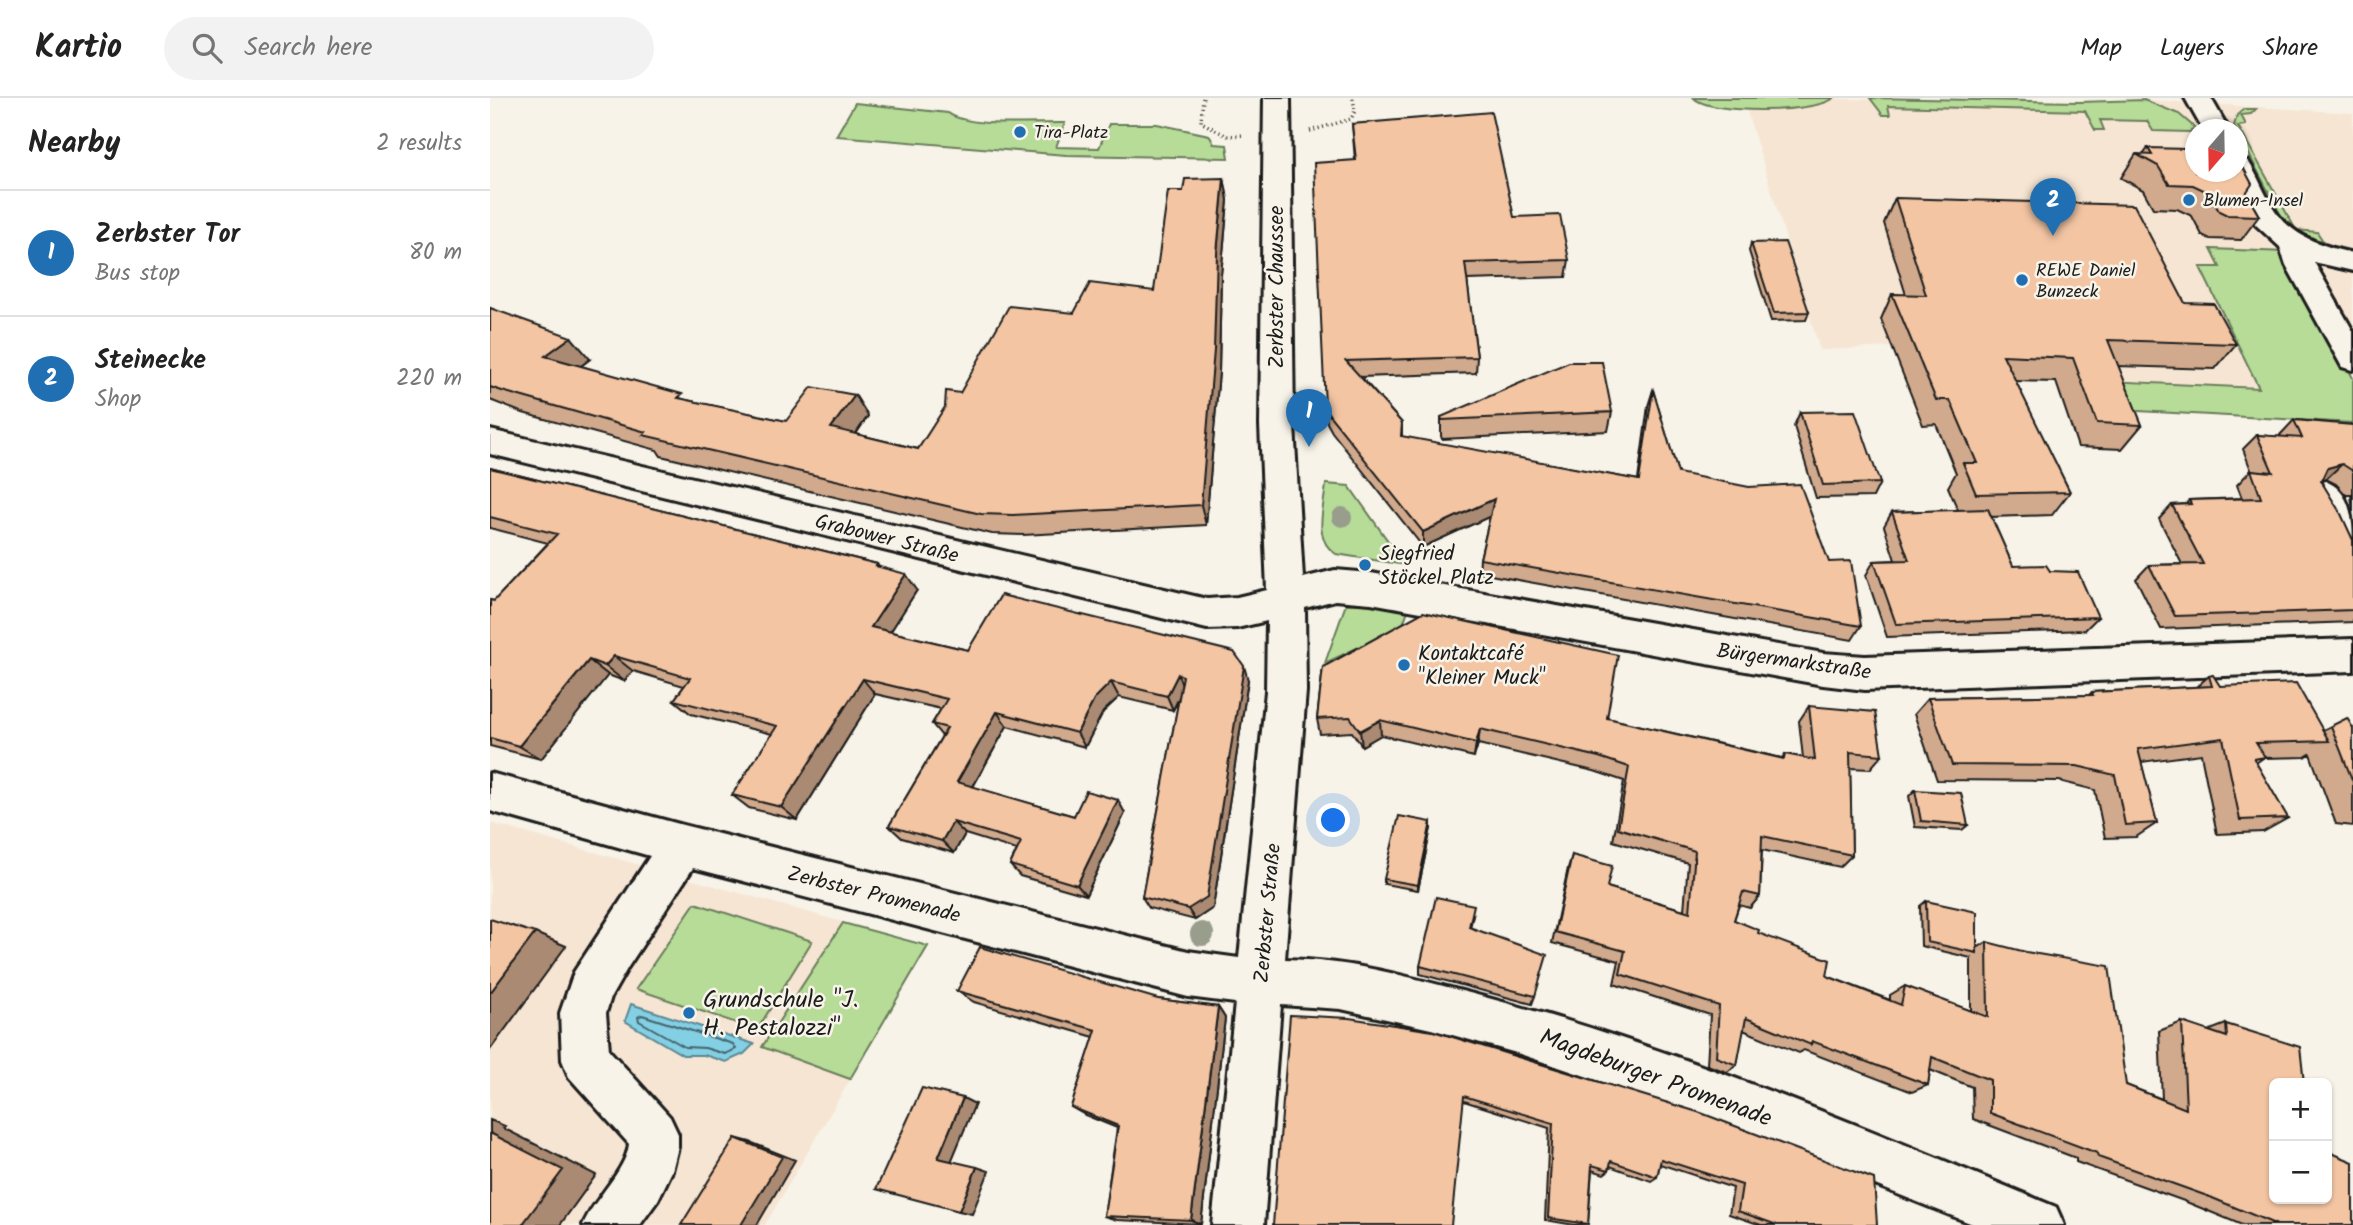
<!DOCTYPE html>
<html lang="en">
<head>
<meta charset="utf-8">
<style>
	:root { --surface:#fff; --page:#f2f2f2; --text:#222; --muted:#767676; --line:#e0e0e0; --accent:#1f6fb2 }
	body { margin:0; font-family:Kalam,sans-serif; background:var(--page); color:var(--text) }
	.controls { position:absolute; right:21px; bottom:21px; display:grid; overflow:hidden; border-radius:10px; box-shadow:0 2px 5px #0004 }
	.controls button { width:63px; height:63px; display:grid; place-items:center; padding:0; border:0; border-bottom:2px solid var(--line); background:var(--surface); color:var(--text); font:35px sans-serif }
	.compass { position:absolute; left:1695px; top:21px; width:63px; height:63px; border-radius:50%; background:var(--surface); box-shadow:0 2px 5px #0004; rotate:200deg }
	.you { position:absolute; left:844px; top:723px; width:24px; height:24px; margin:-18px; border:5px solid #fff; border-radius:50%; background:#1a73e8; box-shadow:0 0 0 10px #1a73e833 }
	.badge { display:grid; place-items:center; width:46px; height:46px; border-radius:50%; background:var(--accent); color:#fff; font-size:23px; font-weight:700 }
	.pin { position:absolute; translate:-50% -58px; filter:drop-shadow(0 2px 4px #0008) }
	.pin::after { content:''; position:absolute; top:37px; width:24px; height:21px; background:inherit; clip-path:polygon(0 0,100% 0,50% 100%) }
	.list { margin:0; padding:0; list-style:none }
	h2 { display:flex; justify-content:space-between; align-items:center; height:91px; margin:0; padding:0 28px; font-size:30px }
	h2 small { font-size:23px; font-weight:400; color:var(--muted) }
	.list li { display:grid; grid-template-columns:46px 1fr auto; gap:21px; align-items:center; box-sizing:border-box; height:126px; padding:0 28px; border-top:2px solid var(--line) }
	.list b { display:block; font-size:26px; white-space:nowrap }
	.list p { margin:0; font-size:23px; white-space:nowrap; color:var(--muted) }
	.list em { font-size:23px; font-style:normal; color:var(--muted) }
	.icon { flex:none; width:38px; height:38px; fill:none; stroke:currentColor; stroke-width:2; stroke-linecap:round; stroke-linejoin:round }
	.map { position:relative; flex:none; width:1863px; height:1127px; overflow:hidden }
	header { display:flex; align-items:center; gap:42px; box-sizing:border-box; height:98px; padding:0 35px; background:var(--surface); border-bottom:2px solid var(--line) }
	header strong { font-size:33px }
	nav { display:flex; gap:38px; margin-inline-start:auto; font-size:24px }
	.search { width:490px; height:63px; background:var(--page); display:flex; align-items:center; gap:18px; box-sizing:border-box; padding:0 24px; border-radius:38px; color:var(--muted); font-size:26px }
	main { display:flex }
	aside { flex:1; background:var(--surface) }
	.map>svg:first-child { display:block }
	.built { fill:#f6e5d3; fill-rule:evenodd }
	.green { fill:#b6dc98; stroke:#697c5a; stroke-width:2 }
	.water { fill:#83cfe3; stroke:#5a8793; stroke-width:2 }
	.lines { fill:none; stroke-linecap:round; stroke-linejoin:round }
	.shore { stroke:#45646c; stroke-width:2 }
	.minor-casing { stroke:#1c1c1c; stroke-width:6 }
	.path { stroke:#1c1c1c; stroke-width:3.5; stroke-dasharray:1 3.5; stroke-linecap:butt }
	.minor { fill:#f7f3e8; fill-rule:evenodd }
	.tree { fill:#989d8c }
	.wall { fill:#d1a98c; stroke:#1c1c1c; stroke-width:2 }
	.shaded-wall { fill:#aa8a72; stroke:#1c1c1c; stroke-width:2 }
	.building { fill:#f3c5a3; stroke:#1c1c1c; stroke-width:2 }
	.poi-dot { fill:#1f6fb2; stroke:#f7f3e8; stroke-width:2.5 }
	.labels { text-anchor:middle; stroke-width:5; stroke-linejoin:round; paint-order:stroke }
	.far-poi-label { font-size:18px; fill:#1c1c1c; stroke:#f7f3e8; text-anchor:start }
	.street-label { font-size:21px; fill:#1c1c1c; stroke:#f7f3e8 }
	.poi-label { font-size:21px; fill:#1c1c1c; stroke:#f7f3e8; text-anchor:start }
	.near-poi-label { font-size:24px; fill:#1c1c1c; stroke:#f7f3e8; text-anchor:start }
	.near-street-label { font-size:24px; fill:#1c1c1c; stroke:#f7f3e8 }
</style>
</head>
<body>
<header>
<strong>Kartio</strong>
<div class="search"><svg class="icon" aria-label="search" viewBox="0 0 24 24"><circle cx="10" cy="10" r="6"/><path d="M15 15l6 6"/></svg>Search here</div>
<nav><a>Map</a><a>Layers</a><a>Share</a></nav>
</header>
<main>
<aside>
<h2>Nearby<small>2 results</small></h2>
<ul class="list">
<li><span class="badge">1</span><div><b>Zerbster Tor</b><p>Bus stop</p></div><em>80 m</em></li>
<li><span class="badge">2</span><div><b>Steinecke</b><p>Shop</p></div><em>220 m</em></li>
</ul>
</aside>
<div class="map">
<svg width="1863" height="1127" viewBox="0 0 1863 1127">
	<rect width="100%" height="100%" fill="#f7f3e8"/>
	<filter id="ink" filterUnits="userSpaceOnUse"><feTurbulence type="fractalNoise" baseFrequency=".0143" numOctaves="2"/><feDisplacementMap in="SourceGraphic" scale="14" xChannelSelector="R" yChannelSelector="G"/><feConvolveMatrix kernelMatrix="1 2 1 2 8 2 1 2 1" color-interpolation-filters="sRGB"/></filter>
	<g filter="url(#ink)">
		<path class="built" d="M1253,0L1589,4L1654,2L1863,15V325L1630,312L1614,272L1403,249L1330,252ZM1706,32H1748V74H1706Z
			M0,725L438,848L275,1127H0Z"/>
		<path class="green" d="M1204,0H1344C1326,15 1220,17 1204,0Z
			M1380,0L1589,4L1654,2L1689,16L1704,29L1700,34L1663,33L1657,23L1610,22L1614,32H1605L1595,13L1398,8L1400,17H1393Z
			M365,5L458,15C480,31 547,24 575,25L566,49L609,50L619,26H667L719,37L724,46L737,47L739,60L576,57L346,38Z
			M1754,11H1766L1761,16L1751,17L1756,27L1748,28L1806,132L1827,134L1833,143L1808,137L1797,129L1744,28L1747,17Z
			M1721,151L1796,154L1863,280V325L1630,312L1618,283L1769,290L1710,169H1730Z
			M836,386L859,388L915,467L846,456C822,441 834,411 836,386Z
			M882,505L918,512L912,529L835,565L856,506Z
			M205,805L322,843L267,932L146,891Z
			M353,825L438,848L360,981L272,949Z"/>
		<path class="water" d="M141,906L264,946L254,956L236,964L214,957H193L135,923Z"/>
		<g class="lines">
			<path class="shore" d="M152,917L243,946L246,951L235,956L215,950L195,949L149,923L148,919Z"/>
			<g class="minor-casing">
				<path id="minor" d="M774,0H800L804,327L813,480L845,472L881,475L1333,555L1375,558L1863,541V573L1375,592L1333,587L881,505L845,502L815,510L816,593L795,861C864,862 931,882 998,900C1192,952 1380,1032 1566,1109L1574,1127H1485L1205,1015L1030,956L941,931L851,911L791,907L774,1127H722L745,905L698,899L203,770L138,869L121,899L116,915L119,952L180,1019L188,1036V1049L182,1073L168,1102L150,1127H93C104,1100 136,1073 139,1046L79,979L72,962L70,915L84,874L160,758L0,713V675L193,727L698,853L749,860L776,593L777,523L747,530L717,531L0,356V332L717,501L747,499L777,492L770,327Z
					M1695,0H1721L1739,32H1713Z
					M1748,61L1758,63C1768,78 1774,96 1784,111C1801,138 1834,149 1863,155V173L1824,164L1863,233V272L1852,269L1796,167L1790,149L1765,126L1737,74H1748Z
					M1835,383C1863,393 1863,426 1863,454L1850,450L1818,396L1823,387Z"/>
			</g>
			<path class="path" d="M713,0L711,24L737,38L755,37
				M820,33L861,21L865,13L863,0"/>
			<use href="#minor" class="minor"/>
		</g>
		<g class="tree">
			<circle cx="852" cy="419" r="10"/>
			<circle cx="712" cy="836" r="12"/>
		</g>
		<path class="wall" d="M862,26L1024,119L1079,162L1076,179L977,182L987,259L986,275L871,279L912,325V339L1148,382L1158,308L1163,292L1188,375L1339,464L1371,528L1362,542L989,475L990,461L1000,418L933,449L842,334L837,325L835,309L865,62Z
			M1658,50L1702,59L1756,95L1769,118L1751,142L1720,141L1712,137L1702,118L1687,111L1663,110L1653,92L1631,80L1646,56L1653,57Z
			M734,80L738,102L731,177L729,274L716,427L533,437L502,436L171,358L167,352L33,315L0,302V210L100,261L91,268L196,302L296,323L365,297L378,318L366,336L428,351L470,295L584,215L664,193L693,93Z
			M1405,100L1695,205L1746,246L1725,271L1628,268L1652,327L1632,351L1588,349L1566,284L1525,283L1580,394L1562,417L1501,419L1523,468L1560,473L1608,519L1595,532L1397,539L1376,477L1384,463L1405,462L1394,428L1402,414L1468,412L1458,389L1466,375L1446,326L1433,327L1391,221L1402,196L1416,197L1394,125Z
			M1261,145L1319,214L1316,222L1281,223L1259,153Z
			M1122,314L1118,333L952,341L951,338V319Z
			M1310,314L1390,385L1383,399L1326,400L1304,328Z
			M1804,322L1863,327V414L1861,397H1856L1846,386L1836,381L1832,382L1831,383L1863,442V524L1671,531L1646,481L1659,467L1692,466L1669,421L1682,407L1696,406L1699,402L1752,400L1747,387L1761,372L1753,351L1767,337L1791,339L1790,337Z
			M0,370L387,466L389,469L427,492L400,534L478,552L758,582L723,810L705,822L659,810L652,799L689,601L683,612L629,599L613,614L595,649L517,628L483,689L584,718L635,715L596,797L530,778L520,767L527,752L475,736L464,755L412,740L399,728L452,638L442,626L451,611L385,596L307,722L259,710L242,697L282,636L201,616L184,602L194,588L143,573L134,583L118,577L51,661L0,648V502L4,503L58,445L0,430Z
			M833,569L1117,620L1292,660L1295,656L1313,660L1309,623L1319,608L1392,657L1380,671L1360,670L1362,757L1350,769L1272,752L1270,798L1260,810L1249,807L1244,822L1268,835L1337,878L1400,902V897L1415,888L1481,913V860L1431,848L1430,808L1436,803L1487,850L1497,844L1636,987L1672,1001L1669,933L1692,924L1718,933L1736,926L1784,985L1863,1127H1752L1694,1103L1586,1064V1060L1483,1021L1482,989L1440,972L1438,987L1422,994L1314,952L1309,955L1253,932L1247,967L1237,974L1217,967L1220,917L1124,886L1129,863L1062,845L1078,770L1082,757L1117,789L1194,812L1198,765L1123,743L1134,683L1104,673L988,646L984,659L891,637L872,648L862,634L830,636L827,621Z
			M1719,578L1730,588L1833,632L1841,628L1863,630V728L1846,726L1820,656L1815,659L1773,660L1766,665L1798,720L1773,734L1727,736L1711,656L1651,664L1667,725L1646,739L1615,740L1605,692L1569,683L1447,682L1424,616L1438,600L1599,597L1602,594L1706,589Z
			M1425,692L1478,727L1472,732L1425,729L1419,698Z
			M941,724V730L928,792L894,786V781Z
			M983,817L980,830L1045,898L1042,906L930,876V868Z
			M467,893L668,901L728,909L735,920L711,1126L627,1122L614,1118L627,1030L595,1017L581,1009L604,939L484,904Z
			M800,917L1387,1127H1271L1239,1116L1243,1090L1170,1066L1167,1079L1161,1083L1120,1068L1119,1072L1114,1076L1102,1072L1098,1126L1084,1127L1055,1122L1059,1030L974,1003Z"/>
		<path class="shaded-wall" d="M734,80L738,102L731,177L729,274L716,427L711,407L727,155Z
			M81,239L100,261L75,280L55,258Z
			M365,297L378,318L355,351L341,330Z
			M1852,366L1836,381L1822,385L1837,370Z
			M1004,401L1003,417L933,449V434Z
			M416,476L427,492L394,544L381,529Z
			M124,558L143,573L134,583L115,568Z
			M99,562L118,577L51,661L29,648Z
			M754,568L758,582L723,810L705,822L698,811Z
			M688,576L693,591L683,612L677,598Z
			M373,581L385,596L307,722L291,709Z
			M621,584L629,599L613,614L595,649L587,635L605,600Z
			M507,614L517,628L478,697L467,684Z
			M890,622L891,637L872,648L870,633Z
			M990,631L988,646L984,659L986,645Z
			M628,702L635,715L596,797L587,787Z
			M463,724L475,736L464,755L452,743Z
			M941,724V730L928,792V787Z
			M45,835L76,848L0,952V895Z
			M728,909L735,920L711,1126L701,1122Z
			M473,1000L485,1006L461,1064L448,1060Z
			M0,1022L15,1028L13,1030L106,1077L70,1127H32L0,1035Z
			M245,1040L260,1044L305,1062L267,1127H251Z
			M487,1069L499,1073L482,1116L469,1113Z"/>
		<path class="building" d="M1001,14L1024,119L1070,117L1079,162L975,165L987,259L856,263L912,325L911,338L1149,382L1163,292L1188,375L1259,389L1310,386L1339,464L1361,463L1371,528L990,461L1004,401L933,434L840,318L835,309L824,65L866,62L862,26Z
			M1658,50L1697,51L1702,59L1705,60V74H1747V67L1754,71L1762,86L1756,95L1769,118L1737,117L1729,113L1718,94L1703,87L1679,86L1668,68L1646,56L1662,57Z
			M734,80L727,155L724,252L711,407L523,417L491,416L153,337L156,334L12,293L0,289V210L81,239L55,258L192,296L188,300L296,323L322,289L365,297L341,330L428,351L455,309L456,293L470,295L519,208L584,215L600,185L664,193L678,93H693L695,81Z
			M1405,100L1644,107L1695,205L1724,206L1746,246L1618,242L1652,327L1607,325L1583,260L1513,257L1580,394L1486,396L1473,365H1487L1460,302H1446L1402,196L1436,197Z
			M1295,144L1319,214L1284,215L1261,145Z
			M1079,264H1112L1122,314L952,322L951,319Z
			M1365,313L1390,385L1333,387L1310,314Z
			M1804,322L1863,327V373L1852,366L1837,370L1831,383L1851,416L1863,442V512L1685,518L1659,467L1713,466L1682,407L1701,406L1699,402L1771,400L1761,372L1783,374L1767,337L1812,340Z
			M0,370L387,466L386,468L416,476L381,529L478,552L511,497L744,554L754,568L717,799L698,811L652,799L693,578L688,576L677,598L621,584L605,600L587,635L507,614L467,684L584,718L596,693L628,702L587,787L520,767L531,744L463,724L452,743L399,728L457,630L442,626L457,601L373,581L291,709L242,697L287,628L184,602L200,580L124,558L115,568L99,562L29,648L0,640V502L4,503L67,436L0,419Z
			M1498,411L1523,468L1556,467L1560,473L1588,474L1608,519L1406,526L1384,463L1419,462L1402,414Z
			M933,514L1128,557L1117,620L1294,661L1295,656L1325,662L1319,608L1385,614L1392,657L1360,654L1362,757L1272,738L1270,798L1253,794L1244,822L1269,832L1268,835L1340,862L1337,878L1411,907L1415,888L1498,919L1497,844L1536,854L1619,868L1636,987L1696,1011L1692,924L1737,939L1736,926L1810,949L1814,985H1784V1101H1837V1053L1863,1064V1127H1787L1720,1099L1608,1059L1607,1055L1500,1015V982L1442,959L1438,987L1322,943L1321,947L1256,920L1247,967L1226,959L1229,908L1130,876L1135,853L1065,834L1082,757L1122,768L1117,789L1200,814L1205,753L1128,730L1139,669L1109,659L990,631L986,645L890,622L870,633L860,619L827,621L833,569Z
			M1723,577L1730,588L1806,585L1839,643L1766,645L1775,659L1764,661L1798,720L1750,722L1733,640L1648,651L1667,725L1635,727L1625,677L1587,668L1462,667L1438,600L1603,597L1602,594L1722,588L1719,578Z
			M1857,620L1863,630V684L1841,628Z
			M1425,692L1471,695L1478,727L1431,723Z
			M909,718L941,724L928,787L894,781Z
			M946,799L984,807L979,829L1057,857L1045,898L930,868Z
			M1436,803L1487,814V855L1437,844Z
			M0,821L45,835L0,895Z
			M490,849L668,901L728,909L701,1122L614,1118L628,1028L581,1009L606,932L467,893Z
			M800,917L859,920L943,933L1211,1015L1384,1081L1387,1127H1287L1248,1113L1252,1087L1171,1061L1167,1079L1121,1063L1119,1072L1102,1067L1098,1126L1058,1120L1063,1025L974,998L961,1127H783Z
			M432,990L473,1000L448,1060L487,1069L469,1113L386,1091Z
			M0,1035L73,1072L32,1127H0Z
			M245,1040L292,1059L251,1127H191Z"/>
	</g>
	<g class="poi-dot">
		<circle cx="530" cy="34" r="7"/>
		<circle cx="1699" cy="102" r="7"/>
		<circle cx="1532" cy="182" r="7"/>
		<circle cx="875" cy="467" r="7"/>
		<circle cx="914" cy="567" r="7"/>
		<circle cx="199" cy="915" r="7"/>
	</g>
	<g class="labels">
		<g class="far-poi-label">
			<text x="544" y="40">Tira-Platz</text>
			<text x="1713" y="108">Blumen-Insel</text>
			<text x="1546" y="178">REWE Daniel<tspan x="1546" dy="21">Bunzeck</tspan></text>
		</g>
		<g class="street-label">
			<text transform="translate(786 189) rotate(-90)" y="7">Zerbster Chaussee</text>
			<text transform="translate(397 440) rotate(14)" y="7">Grabower Straße</text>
			<text transform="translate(1304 563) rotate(8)" y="7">Bürgermarkstraße</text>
			<text transform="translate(384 796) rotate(14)" y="7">Zerbster Promenade</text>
			<text transform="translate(777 815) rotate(-85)" y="7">Zerbster Straße</text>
		</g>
		<g class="poi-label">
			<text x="889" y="462">Siegfried<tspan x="889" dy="24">Stöckel Platz</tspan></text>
			<text x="928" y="562">Kontaktcafé<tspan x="928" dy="24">"Kleiner Muck"</tspan></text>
		</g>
		<g class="near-poi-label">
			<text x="213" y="909">Grundschule "J.<tspan x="213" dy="28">H. Pestalozzi"</tspan></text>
		</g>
		<g class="near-street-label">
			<text transform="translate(1166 979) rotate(20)" y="8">Magdeburger Promenade</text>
		</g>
	</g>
</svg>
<div class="controls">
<button>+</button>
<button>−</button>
</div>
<svg class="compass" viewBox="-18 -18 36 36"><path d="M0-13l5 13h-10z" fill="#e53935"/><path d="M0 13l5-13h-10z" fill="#767676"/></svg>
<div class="you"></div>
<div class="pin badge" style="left:819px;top:349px">1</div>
<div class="pin badge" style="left:1563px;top:138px">2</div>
</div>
</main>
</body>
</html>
